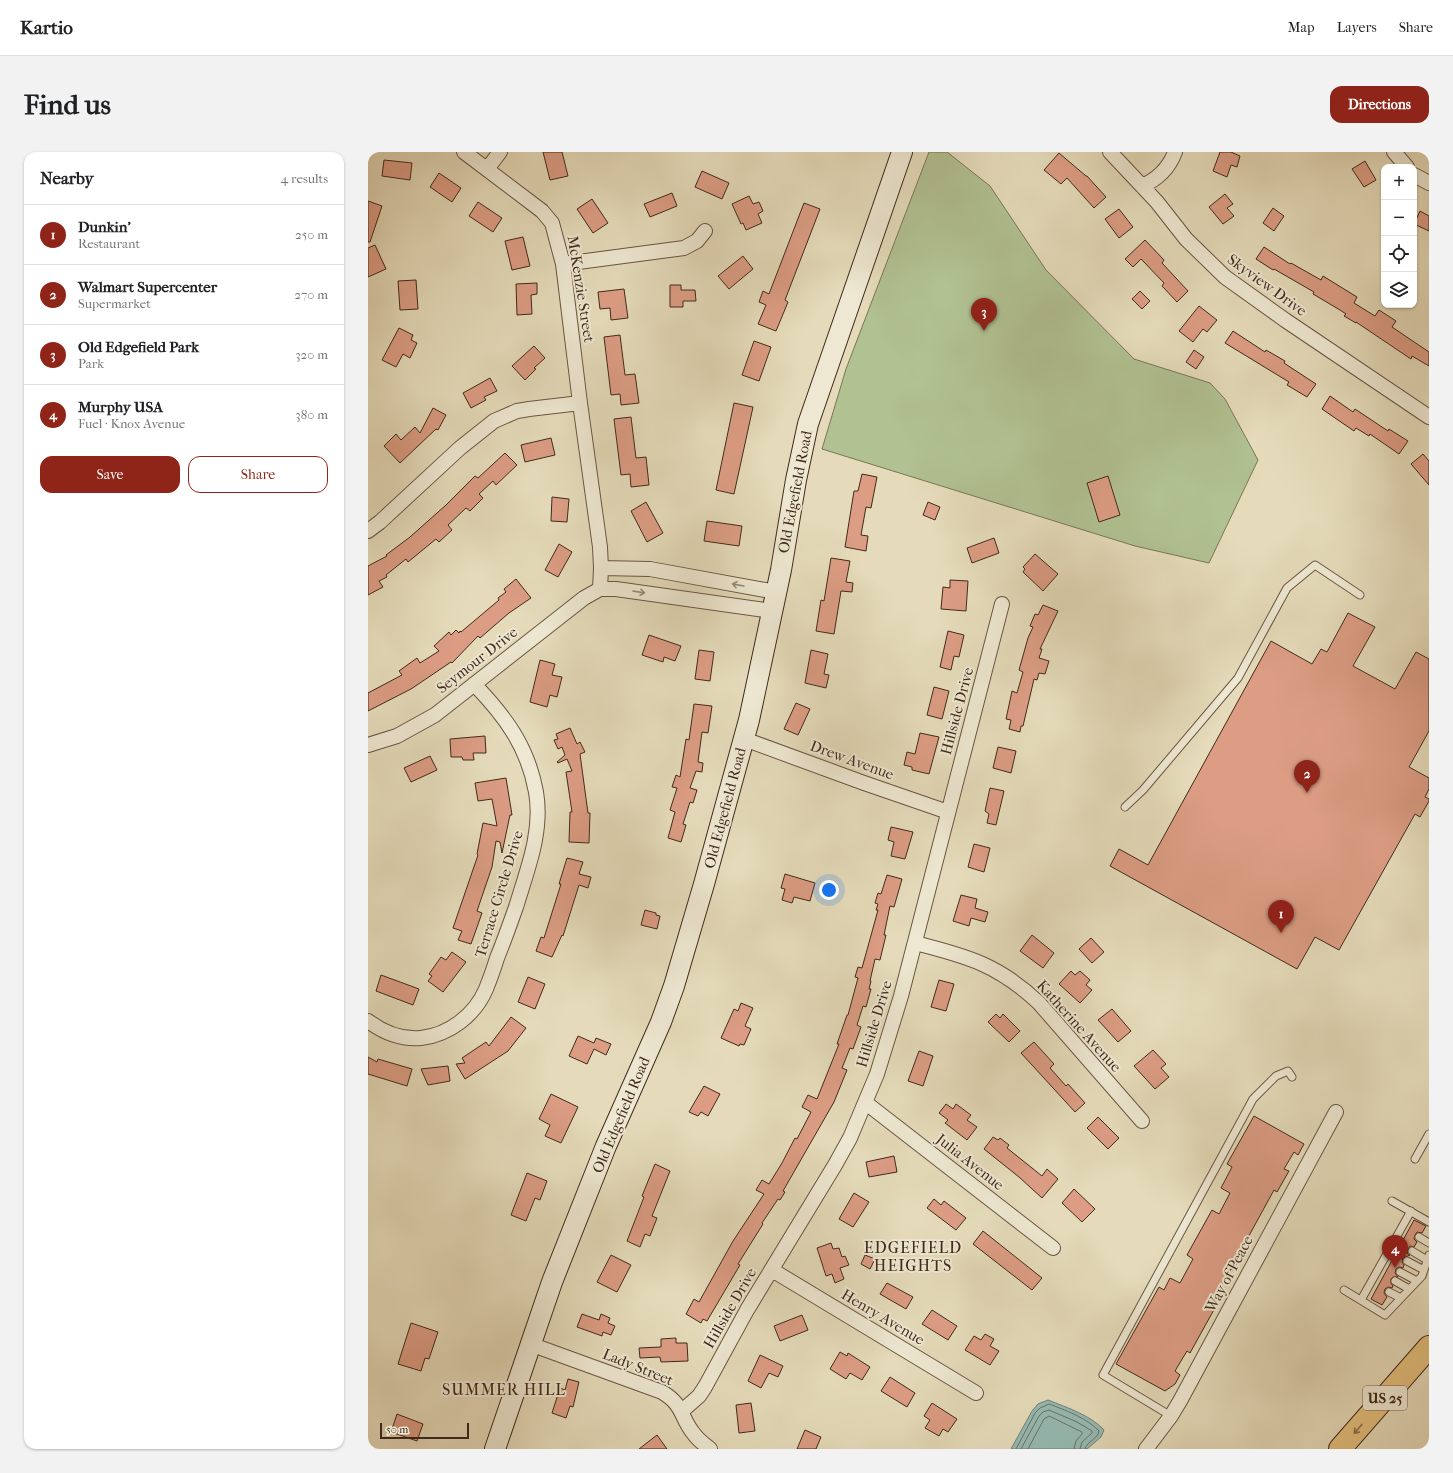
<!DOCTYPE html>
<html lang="en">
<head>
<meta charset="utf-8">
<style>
	:root { --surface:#fff; --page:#f2f2f2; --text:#202124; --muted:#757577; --line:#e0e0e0; --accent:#8f2418 }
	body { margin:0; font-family:"IM FELL French Canon",serif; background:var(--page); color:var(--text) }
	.controls { position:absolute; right:12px; top:12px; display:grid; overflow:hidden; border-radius:8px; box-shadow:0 1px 3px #0004 }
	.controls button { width:36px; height:36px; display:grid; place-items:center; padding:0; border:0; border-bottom:1px solid var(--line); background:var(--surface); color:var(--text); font:20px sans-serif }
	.scale { position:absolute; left:12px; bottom:10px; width:89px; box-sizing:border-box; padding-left:4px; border:2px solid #412a1c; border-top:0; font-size:11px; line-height:14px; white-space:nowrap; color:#412a1c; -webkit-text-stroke:3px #eee8d2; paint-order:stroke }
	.you { position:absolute; left:461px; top:738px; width:14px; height:14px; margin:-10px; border:3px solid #fff; border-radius:50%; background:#1a73e8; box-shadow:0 0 0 6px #1a73e833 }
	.badge { display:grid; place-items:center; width:26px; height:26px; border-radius:50%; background:var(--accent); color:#fff; font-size:13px; font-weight:700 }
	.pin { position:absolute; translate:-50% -33px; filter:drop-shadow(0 1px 2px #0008) }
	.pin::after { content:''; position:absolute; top:21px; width:14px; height:12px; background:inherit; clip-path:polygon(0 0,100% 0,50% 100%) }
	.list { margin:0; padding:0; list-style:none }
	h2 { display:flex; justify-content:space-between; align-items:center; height:52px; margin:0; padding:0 16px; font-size:17px }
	h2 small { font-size:13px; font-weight:400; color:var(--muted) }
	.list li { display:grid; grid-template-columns:26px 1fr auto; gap:12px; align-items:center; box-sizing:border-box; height:60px; padding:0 16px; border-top:1px solid var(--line) }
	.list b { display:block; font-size:15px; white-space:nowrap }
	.list p { margin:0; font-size:13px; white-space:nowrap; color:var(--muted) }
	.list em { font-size:13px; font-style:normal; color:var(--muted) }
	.actions { display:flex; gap:8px; padding:12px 16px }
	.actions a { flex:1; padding:9px 0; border:1px solid var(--accent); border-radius:12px; text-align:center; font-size:14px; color:var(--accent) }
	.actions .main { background:var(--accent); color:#fff }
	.icon { flex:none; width:22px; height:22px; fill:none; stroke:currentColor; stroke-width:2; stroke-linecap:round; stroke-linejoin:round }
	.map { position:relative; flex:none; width:1061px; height:1297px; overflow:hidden; border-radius:12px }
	header { display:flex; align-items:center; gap:24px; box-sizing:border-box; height:56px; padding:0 20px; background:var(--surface); border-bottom:1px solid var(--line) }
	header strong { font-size:19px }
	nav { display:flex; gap:22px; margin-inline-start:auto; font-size:14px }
	.intro { display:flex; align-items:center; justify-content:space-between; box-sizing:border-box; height:96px; padding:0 24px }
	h1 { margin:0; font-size:28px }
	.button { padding:10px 18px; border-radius:12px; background:var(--accent); color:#fff; font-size:14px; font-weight:700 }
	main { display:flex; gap:24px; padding:0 24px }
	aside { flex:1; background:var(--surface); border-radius:12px; box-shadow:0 1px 3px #0004 }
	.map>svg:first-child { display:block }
	.green { fill:#b1c192; stroke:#797657 }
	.water { fill:#96bbb3; stroke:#748177 }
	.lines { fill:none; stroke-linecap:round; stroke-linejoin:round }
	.shore { stroke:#6c7268; stroke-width:1 }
	.building { fill:#dc9d84; stroke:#412a1c }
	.lane-casing { stroke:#6a5644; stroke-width:9 }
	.street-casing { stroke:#6a5644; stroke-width:16 }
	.secondary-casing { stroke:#412a1c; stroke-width:22 }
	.primary-casing { stroke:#412a1c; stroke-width:24 }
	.lane { stroke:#eee8d2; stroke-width:7 }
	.street { stroke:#eee8d2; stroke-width:14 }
	.secondary { stroke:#eee8d2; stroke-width:20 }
	.primary { stroke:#e2be7d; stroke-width:22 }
	.oneway { stroke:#988977 }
	.oneway2 { stroke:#896d48 }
	.labels { text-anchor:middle; stroke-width:4; stroke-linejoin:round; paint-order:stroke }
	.shield { fill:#eee8d2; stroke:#756353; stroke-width:1 }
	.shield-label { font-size:14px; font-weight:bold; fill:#412a1c }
	.street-label { font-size:15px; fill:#412a1c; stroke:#eee8d2 }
	.neighbourhood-label { font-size:16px; letter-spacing:1px; fill:#412a1c; stroke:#eee8d2 }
</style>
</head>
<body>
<header>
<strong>Kartio</strong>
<nav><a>Map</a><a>Layers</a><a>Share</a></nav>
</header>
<div class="intro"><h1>Find us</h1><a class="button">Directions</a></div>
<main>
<aside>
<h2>Nearby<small>4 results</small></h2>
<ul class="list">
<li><span class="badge">1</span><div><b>Dunkin'</b><p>Restaurant</p></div><em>250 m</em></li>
<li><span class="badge">2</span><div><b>Walmart Supercenter</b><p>Supermarket</p></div><em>270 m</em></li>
<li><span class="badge">3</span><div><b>Old Edgefield Park</b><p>Park</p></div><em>320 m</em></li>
<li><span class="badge">4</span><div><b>Murphy USA</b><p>Fuel · Knox Avenue</p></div><em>380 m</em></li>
</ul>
<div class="actions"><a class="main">Save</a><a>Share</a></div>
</aside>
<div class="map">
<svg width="1061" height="1297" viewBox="0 0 1061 1297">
	<rect width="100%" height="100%" fill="#e5dbba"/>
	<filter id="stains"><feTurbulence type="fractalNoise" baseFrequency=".005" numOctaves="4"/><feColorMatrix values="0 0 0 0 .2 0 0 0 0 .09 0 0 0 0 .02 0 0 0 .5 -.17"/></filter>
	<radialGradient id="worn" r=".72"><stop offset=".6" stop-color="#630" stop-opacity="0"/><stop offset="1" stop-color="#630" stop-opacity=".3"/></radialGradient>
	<path class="green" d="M561,0H579L622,34L678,118L766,207L842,231L857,247L890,308L841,411L767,394L454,297L478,217Z"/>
	<path class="water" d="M680,1248C700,1256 722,1263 736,1278L733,1285L719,1297H643L664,1259L670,1252Z"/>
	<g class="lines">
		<path class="shore" d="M648,1297L667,1261L672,1256L681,1252C697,1258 719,1266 731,1279C730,1287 719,1289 717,1297
			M653,1297L671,1264L675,1260L681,1258L709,1270L724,1279V1281L714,1290L712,1297
			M660,1297L676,1267L681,1264L714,1280V1282L708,1289L706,1297"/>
	</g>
	<path class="building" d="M175,0H194L200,24L182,28Z
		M852,0H863L872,4L869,15L863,13L859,25L845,19Z
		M691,1L718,24H719L738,45L726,56L699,26L693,32L676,18Z
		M16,8L44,11L42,28L14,24Z
		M997,9L1008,28L996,35L984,17Z
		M334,19L361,31L354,47L327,35Z
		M71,21L93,36L84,50L62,35Z
		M304,41L309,54L282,65L276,52Z
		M857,42L865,52L859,56L866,64L855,72L841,55Z
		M381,44L385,52L391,50L395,59L390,62L394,71L378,78L375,71L373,72L364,52Z
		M224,47L240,71L225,81L209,57Z
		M0,49L14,54L2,90H0Z
		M110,50L134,66L125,80L101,64Z
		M436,51L452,57L417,148L420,150L408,179L390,172L398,153L391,150L395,139L401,142Z
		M905,56L916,64L906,79L895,71Z
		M751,57L765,75L751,86L737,67Z
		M1052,59L1061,64V79L1046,72Z
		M155,85L162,114L144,118L137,89Z
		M777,88L796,108L794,111L820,139L809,150L794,134L796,131L773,107L765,115L757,107Z
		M7,93L18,117L0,125V96Z
		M896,95L922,112L923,111L953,128L955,124L989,145L986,151L1007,164L1011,158L1028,169L1024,175L1061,200V214L1044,204L1043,207L988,170V171L976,164L978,162L972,158L945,142L946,140L906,117L905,118L888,107Z
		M375,104L385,117L361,137L350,124Z
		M48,128L50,157L32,158L30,129Z
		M169,131V142L163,143L164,162L149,163L148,132Z
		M302,133H313V138H327L328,149H315V155H302Z
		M256,137L260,166L243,168L242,156L232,157L230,140Z
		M772,139L782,149L774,157L764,147Z
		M831,154L849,168L839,180L835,177L825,190L811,179Z
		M31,176L45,183L43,188L49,191L42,206L35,202L28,215L14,208Z
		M865,179L897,200L898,198L917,209L916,211L948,232L939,245L919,233L921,230L857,191Z
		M252,183L257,223L267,222L271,251L253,253L252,242L243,243L236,185Z
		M386,189L403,195L391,229L374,223Z
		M166,194L177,206L166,216L168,217L157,228L144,214Z
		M826,198L836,205L828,217L818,210Z
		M122,226L129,239L116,245L118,248L103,256L95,241Z
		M962,244L985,260L987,257L1020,279L1021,277L1040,289L1031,302L1002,282L1001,284L988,276L986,279L954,257Z
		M366,251L385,255L366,342L348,338Z
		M65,256L78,263L70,278L68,277L32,311L16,294L28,282L33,288L47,275L52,281Z
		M263,265L268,306L278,305L281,333L263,335L262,322L253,323L246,267Z
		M183,286L187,303L157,310L153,293Z
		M137,301L149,313L128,333L125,329L111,342L115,346L102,359L98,356L80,373L84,378L71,390L68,387L40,410L38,407L18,423L19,425L11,429L15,435L0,443V414L19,404L18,403L42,385L78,353L107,324L110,326Z
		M1055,302L1061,309V333L1043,312Z
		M494,322L509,325L503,356L498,355L493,383L500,384L498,399L477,395L486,339H490Z
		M740,324L752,363L731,370L719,331Z
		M184,345L201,347L199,370L183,369Z
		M278,350L295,381L279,390L263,359Z
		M560,350L572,355L567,368L555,363Z
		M339,369L374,374L371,394L336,389Z
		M626,386L631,401L604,411L599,396Z
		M191,392L204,400L190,425L177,418Z
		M667,402L690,422L675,439L655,420L657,417L655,415Z
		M463,406L482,409L478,430L485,431L484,440L473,439L466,482L448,479L453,448L456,449Z
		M148,427L163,446L141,461L112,486L110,484L84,511L83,510L43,537L0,559V541L34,523L31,519L49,506L52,511L71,499L66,494L81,480L83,483L88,478L91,481L92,479L93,480L131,448L130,446L138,440L136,437Z
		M582,428L600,429L598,459L573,457L575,435L582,436Z
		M675,453L690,459L672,497H674L671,506L681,509L677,522L671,521L669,528L666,527L655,574H653L652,580L641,577L643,568L638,567L644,539L649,541L655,520L651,518L660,486L665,475L662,474L667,462L670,463Z
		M980,461L1007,475L985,514L1027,537L1048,500L1061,507V579L1041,615L1061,626V637L1057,645L1061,647V649L1052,665L1047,662L971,798L947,785L929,817L742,714L751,697L780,713L903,489L944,512L953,497L959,500Z
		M580,479L596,483L591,505L586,504L583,518L572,515Z
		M281,483L313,494L307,509L296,505L295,510L274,503Z
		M331,498L346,500L342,529L327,527Z
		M443,498L460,502L456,522L461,523L458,536L437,531Z
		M172,508L187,512L184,523L194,525L189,545L182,543L179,555L162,550Z
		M566,535L581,539L574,567L559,563Z
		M428,551L442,557L430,583L416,577Z
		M326,552L344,554L340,581L334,580L330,610L335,611L334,620L328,619L322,636L329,638L325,651L322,650L315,672L318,673L313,690L300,686L307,660L302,658L309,636L304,635L308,623L312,625L318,587L321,588Z
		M202,576L209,592L212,590L217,600L212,602L220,661H222L221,691L201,690L202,660H204L198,620L204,619L199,607L190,611L189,610L197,603L194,595L190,597L186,588L190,587L188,582Z
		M552,581L571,585L561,622L544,618V615L536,613L539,600L547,602Z
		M117,584L118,601H105L106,608H95L94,605H83L82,587Z
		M630,595L648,599L643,621L625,616Z
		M62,604L69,618L43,630L36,616Z
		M138,626L144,663H142L134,701L132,690L128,689L124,715L109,759L114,761L103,792L90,788L94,779L85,776L110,703L109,702L115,671L129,674L124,647L110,649L107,631Z
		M622,636L636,639L628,673L619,671L621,662L617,659Z
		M523,675L545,680L537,707L523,704L526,690L520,688Z
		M606,692L622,696L616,720L600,715Z
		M199,706L215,710L211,722L223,725L220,736L211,733L195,784L194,783L184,805L168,799L173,785L176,786L193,732H191Z
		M417,722L447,731L442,749L426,745L424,751L414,748L417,737L413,736Z
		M519,723L534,727L526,755L522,754L516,783H518L512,808L507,807L502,829H503L501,837H503L498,855L495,854L489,873L493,875L485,897L482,896L474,916L479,918L466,950L415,1039L417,1040L412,1048L410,1047L394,1071L395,1072L370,1112L372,1113L339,1169L335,1167L333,1171L318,1162L326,1147L331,1150L365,1089L396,1042L388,1038L394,1028L401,1032L414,1011L427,986L429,987L443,960L434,955L440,943L449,947L471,892H469L479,863H480L490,826L487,825L490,815L494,816L510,758H508L510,752L507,751L510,741L513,742Z
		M593,743L609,747L607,756L620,760L617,770L603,766L601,774L585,769Z
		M277,758L288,761V763L292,764L289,777L273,773Z
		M664,783L686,801L675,816L652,799Z
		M723,786L736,800L724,811L711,797Z
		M84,800L98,810L75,840L60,829L64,824L61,822L73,805L78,808Z
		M703,819L707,823L712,819L722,828L718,833L724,838L712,851L691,832Z
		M13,823L51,837L45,853L8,839Z
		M160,825L177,832L167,857L150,850Z
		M571,828L586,832L578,859L563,855Z
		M373,851L385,856L377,874L383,877L376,893L372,892L371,894L353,886L366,857L370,859Z
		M744,857L763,879L750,890L730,868Z
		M628,862L632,866L635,862L652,879L641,890L620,870Z
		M143,865L158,876L140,899L97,927L88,912L97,911L94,906L118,890L121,894Z
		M210,884L226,891L228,886L243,892L238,903L226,897L219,912L201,904Z
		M666,890L686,912L682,916L698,934L700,932L717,951L707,960L653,901Z
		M785,898L798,912L793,916L801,925L787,937L766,914Z
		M551,899L565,904L555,934L540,929Z
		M0,905L9,910L10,907L44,917L39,934L0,922Z
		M80,914L82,929L60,933L53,917Z
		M336,934L352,942L340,964L333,960L330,964L321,960Z
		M183,942L210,955L193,991L177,984L182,973L171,967Z
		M578,952L585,957L588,952L603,963L599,968L609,975L599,988L577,971L580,968L571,961Z
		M886,964L936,992L930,1003L926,1000L916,1017L921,1019L909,1040L906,1038L877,1091L879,1093L865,1118L863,1117L843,1151L848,1154L822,1201L819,1199L807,1219L812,1223L807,1232L797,1239L748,1212L791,1135L796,1138L802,1126L812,1131L825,1107L819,1103L844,1058L851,1062L862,1041L853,1036L864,1015L859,1012Z
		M730,965L751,986L740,997L719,976Z
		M625,985L630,988L632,986L641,993L639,996L674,1024L679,1017L690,1027L674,1046L651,1025L616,997Z
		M526,1004L529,1020L501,1025L498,1010Z
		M287,1012L302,1019L284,1064L289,1066L282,1084L277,1082L272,1095L259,1089L276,1045L274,1044Z
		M159,1021L179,1029L172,1048L167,1046L158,1069L143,1063Z
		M706,1037L727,1057L714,1070L694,1051Z
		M486,1041L501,1050L485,1075L471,1067Z
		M566,1047L573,1053L576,1049L598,1066L588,1078L559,1056Z
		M1046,1068L1058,1074L1054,1081L1049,1080L1047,1083L1046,1087L1049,1090L1046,1095L1042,1094L1040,1097L1039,1101L1042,1103L1035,1106L1034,1110L1036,1113L1035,1116L1031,1115L1028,1117L1027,1121L1030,1125H1025L1023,1127V1131L1025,1134L1024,1136L1020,1135L1017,1137L1016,1141L1019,1145L1014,1153L1003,1147Z
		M615,1079L674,1126L664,1138L605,1092Z
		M463,1091L465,1097L471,1096L474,1105L477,1104L481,1113L472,1116L476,1127L467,1131L464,1122L458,1124L449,1096Z
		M243,1103L263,1113L249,1140L229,1130Z
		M497,1103L507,1107L502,1117L493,1112Z
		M519,1131L545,1145L538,1157L512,1142Z
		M564,1158L589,1174L580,1188L554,1172Z
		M214,1162L231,1168L233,1162L242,1166L240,1171L247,1174L243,1183L235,1180L234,1184L209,1175Z
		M434,1163L440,1178L412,1189L406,1174Z
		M43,1171L70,1180L61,1207L57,1206L53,1219L30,1212Z
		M617,1182L626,1187L622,1194L631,1199L622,1213L597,1198L606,1184L613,1188Z
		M308,1186V1191H319L320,1209L293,1210L292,1205L272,1206L271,1196L293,1195V1187Z
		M472,1200L479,1204L480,1201L502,1215L494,1228L482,1221L478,1227L462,1217Z
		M392,1203L415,1214L410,1225L401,1221L393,1236L380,1229Z
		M522,1225L547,1241L539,1255L513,1239Z
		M200,1227L211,1230L205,1255L202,1254L198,1266L184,1261L192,1236L197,1238Z
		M383,1251L387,1279L371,1281L368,1253Z
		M564,1251L589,1267L580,1280L575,1277L571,1284L557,1276L562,1268L556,1264Z
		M29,1262L55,1272L49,1289L23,1280Z
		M437,1278L453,1285L448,1297H429Z
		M289,1283L299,1297H271Z"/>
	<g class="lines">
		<g class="lane-casing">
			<path id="lane" d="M757,655L775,638L870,526L919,436L947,413L992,443
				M1047,1007L1061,982
				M1024,1049L1061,1070
				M1051,1085L1061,1091
				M1044,1099L1059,1108
				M1039,1109L1056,1118
				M1032,1120L1049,1129
				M1027,1129L1041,1137
				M976,1138L1017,1163L1054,1124L1061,1103
				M1021,1140L1033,1146
				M993,1148L1043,1059
				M803,1264L735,1223L885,947L908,924L920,919L924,925"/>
		</g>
		<g class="street-casing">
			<path id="street" d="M742,0L789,50L818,87L857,125L917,168L1061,265
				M1026,0L1039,15
				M119,17L132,0
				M1046,23L1061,31
				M774,34C790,27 801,16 807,0
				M195,112L316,96L329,89L337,79
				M0,379L12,370L92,296L126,269L149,259L161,257L212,251
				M233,416L282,417L408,440
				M232,437H248L404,459
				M376,587L496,631L580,660
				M0,593L29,584L67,563L216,446L232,437L233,416L232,395L212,251L195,112L184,71L174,59L96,0
				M547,791C599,804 631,813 671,851L774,969
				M0,869C16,881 33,888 53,886C81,883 107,863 118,837C122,827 126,816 129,806C136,789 142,772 148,755C159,718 175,680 168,640C160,595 137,564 106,532
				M498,951L685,1096
				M404,1118L608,1241
				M162,1192L294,1240C316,1253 312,1265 326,1282C330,1288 336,1292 342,1297
				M314,1259L331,1244L337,1235L379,1158L467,1013L482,986L509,922L533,844L634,452
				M778,1297L803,1264L812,1249L968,960"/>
		</g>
		<g class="secondary-casing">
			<path id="secondary" d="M127,1297L184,1130L238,994L293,870L306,834L336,732L381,568L413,418L428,328L440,272L534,0"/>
		</g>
		<g class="primary-casing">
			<path id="primary" d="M972,1297L1061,1195"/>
		</g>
		<use href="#lane" class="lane"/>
		<use href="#street" class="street"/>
		<use href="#secondary" class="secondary"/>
		<use href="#primary" class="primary"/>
	</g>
	<defs><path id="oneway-shaft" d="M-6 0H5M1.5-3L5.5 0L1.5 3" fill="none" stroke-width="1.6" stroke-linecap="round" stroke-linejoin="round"/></defs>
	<g class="oneway">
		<use href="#oneway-shaft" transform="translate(370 433) rotate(-170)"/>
		<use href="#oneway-shaft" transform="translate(271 440) rotate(8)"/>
	</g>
	<use class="oneway2" href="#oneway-shaft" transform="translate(990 1277) rotate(131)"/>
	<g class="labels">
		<rect class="shield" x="995" y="1234" width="44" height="24" rx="3"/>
		<g class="shield-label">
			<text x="1017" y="1251">US 25</text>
		</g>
		<g class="street-label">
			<text transform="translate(899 133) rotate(36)" y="5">Skyview Drive</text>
			<text transform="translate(213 137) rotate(81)" y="5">McKenzie Street</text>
			<text transform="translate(427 340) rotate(-79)" y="5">Old Edgefield Road</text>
			<text transform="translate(109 508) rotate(-38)" y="5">Seymour Drive</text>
			<text transform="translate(589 559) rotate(-75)" y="5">Hillside Drive</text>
			<text transform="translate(484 608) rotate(20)" y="5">Drew Avenue</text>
			<text transform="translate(357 656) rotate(-75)" y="5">Old Edgefield Road</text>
			<text transform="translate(131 742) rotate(-73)" y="5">Terrace Circle Drive</text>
			<text transform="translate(506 872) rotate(-73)" y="5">Hillside Drive</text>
			<text transform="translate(711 874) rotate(48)" y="5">Katherine Avenue</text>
			<text transform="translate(253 963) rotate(-67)" y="5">Old Edgefield Road</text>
			<text transform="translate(602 1010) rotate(38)" y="5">Julia Avenue</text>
			<text transform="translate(861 1122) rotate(-62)" y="5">Way of Peace</text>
			<text transform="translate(362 1156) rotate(-60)" y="5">Hillside Drive</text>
			<text transform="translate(515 1165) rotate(31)" y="5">Henry Avenue</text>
			<text transform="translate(270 1215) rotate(22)" y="5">Lady Street</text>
		</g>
		<g class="neighbourhood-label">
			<text x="545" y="1101">EDGEFIELD<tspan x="545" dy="18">HEIGHTS</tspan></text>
			<text x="136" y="1243">SUMMER HILL</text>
		</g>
	</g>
	<rect width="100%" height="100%" filter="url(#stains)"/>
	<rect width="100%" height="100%" fill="url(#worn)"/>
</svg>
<div class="controls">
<button>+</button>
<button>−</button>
<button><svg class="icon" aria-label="locate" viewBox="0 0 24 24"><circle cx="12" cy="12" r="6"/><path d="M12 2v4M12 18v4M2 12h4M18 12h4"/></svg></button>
<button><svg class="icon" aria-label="layers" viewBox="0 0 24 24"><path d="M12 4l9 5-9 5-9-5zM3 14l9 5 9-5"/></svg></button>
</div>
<div class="scale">50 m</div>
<div class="you"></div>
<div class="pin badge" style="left:913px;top:781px">1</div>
<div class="pin badge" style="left:939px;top:641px">2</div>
<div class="pin badge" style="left:616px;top:179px">3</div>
<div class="pin badge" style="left:1027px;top:1116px">4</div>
</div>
</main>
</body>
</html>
